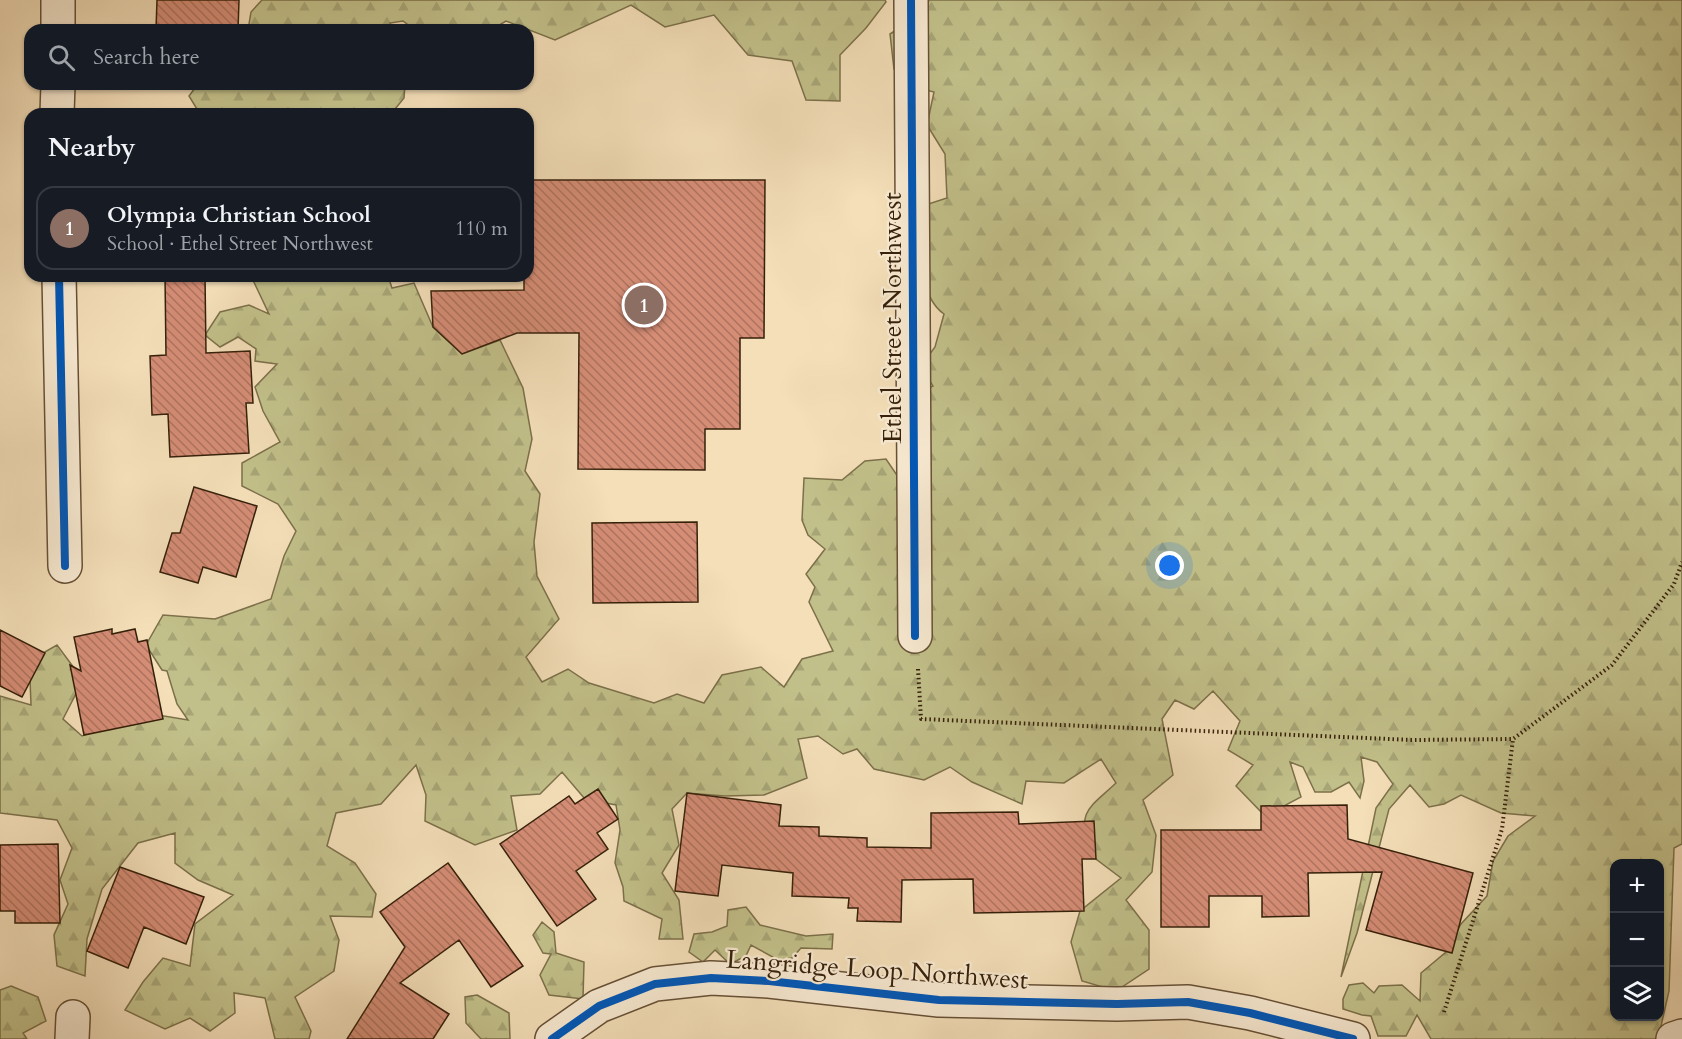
<!DOCTYPE html>
<html lang="en">
<head>
<meta charset="utf-8">
<style>
	:root { --surface:#171b24; --page:#20242c; --text:#f1f3f6; --muted:#9ea1a6; --line:#363941; --accent:#c59692 }
	body { margin:0; font-family:Cardo,serif; background:var(--page); color:var(--text) }
	.controls { position:absolute; right:18px; bottom:18px; display:grid; overflow:hidden; border-radius:12px; box-shadow:0 2px 4px #0004 }
	.controls button { width:54px; height:54px; display:grid; place-items:center; padding:0; border:0; border-bottom:2px solid var(--line); background:var(--surface); color:var(--text); font:30px sans-serif }
	.you { position:absolute; left:1170px; top:566px; width:21px; height:21px; margin:-15px; border:4px solid #fff; border-radius:50%; background:#1a73e8; box-shadow:0 0 0 9px #1a73e833 }
	.badge { display:grid; place-items:center; width:39px; height:39px; border-radius:50%; background:var(--accent); color:#fff; font-size:20px; font-weight:700 }
	.pin { position:absolute; translate:-50% -50%; border:3px solid #fff; box-shadow:0 2px 6px #0006 }
	.list { margin:0; padding:0; list-style:none }
	h2 { display:flex; justify-content:space-between; align-items:center; height:78px; margin:0; padding:0 24px; font-size:26px }
	h2 small { font-size:20px; font-weight:400; color:var(--muted) }
	.list li { display:grid; grid-template-columns:39px 1fr auto; gap:18px; align-items:center; box-sizing:border-box; height:84px; margin:0 12px 12px; padding:0 12px; border:2px solid var(--line); border-radius:18px }
	.list b { display:block; font-size:22px; white-space:nowrap }
	.list p { margin:0; font-size:20px; white-space:nowrap; color:var(--muted) }
	.list em { font-size:20px; font-style:normal; color:var(--muted) }
	.icon { flex:none; width:33px; height:33px; fill:none; stroke:currentColor; stroke-width:2; stroke-linecap:round; stroke-linejoin:round }
	.map { position:relative; flex:none; width:1682px; height:1039px; overflow:hidden }
	.search { position:absolute; background:var(--surface); box-shadow:0 2px 4px #0004; left:24px; top:24px; width:510px; height:66px; display:flex; align-items:center; gap:15px; box-sizing:border-box; padding:0 21px; border-radius:18px; color:var(--muted); font-size:22px }
	.panel { position:absolute; background:var(--surface); box-shadow:0 2px 4px #0004; left:24px; top:108px; width:510px; height:174px; border-radius:18px }
	.map>svg:first-child { display:block }
	.forest { fill:url(#forest-firs); stroke:#7c704a; stroke-width:1.5; fill-rule:evenodd }
	.building { fill:url(#building-back-hatch); stroke:#36200a; stroke-width:1.5 }
	.lines { fill:none; stroke-linecap:round; stroke-linejoin:round }
	.minor-casing { stroke:#665036; stroke-width:36 }
	.path { stroke:#36200a; stroke-width:4; stroke-dasharray:1.5 3; stroke-linecap:butt }
	.minor { stroke:#f8ead2; stroke-width:33 }
	.cycleway-casing { stroke:#f8ead2; stroke-width:11 }
	.cycleway { stroke:#0057b8; stroke-width:8 }
	.labels { text-anchor:middle; stroke-width:4.5; stroke-linejoin:round; paint-order:stroke }
	.street-label { font-size:26px; fill:#36200a; stroke:#f8ead2 }
</style>
</head>
<body>
<div class="map">
<svg width="1682" height="1039" viewBox="0 0 1682 1039">
	<defs>
		<pattern id="forest-firs" width="22" height="20" patternUnits="userSpaceOnUse" patternTransform="scale(1.5)"><rect width="22" height="20" fill="#c2c08a"/><path d="M5 1l3.5 6h-7zM16 11l3.5 6h-7z" fill="#a7a576"/></pattern>
		<pattern id="building-back-hatch" width="6" height="6" patternUnits="userSpaceOnUse" patternTransform="scale(1.5)"><rect width="6" height="6" fill="#d58d76"/><path d="M-1 5l2 2M0 0l6 6M5-1l2 2" fill="none" stroke="#ae735f"/></pattern>
	</defs>
	<rect width="100%" height="100%" fill="#f4dfb9"/>
	<filter id="stains"><feTurbulence type="fractalNoise" baseFrequency=".00333" numOctaves="4"/><feColorMatrix values="0 0 0 0 .2 0 0 0 0 .09 0 0 0 0 .02 0 0 0 .5 -.17"/></filter>
	<radialGradient id="worn" r=".72"><stop offset=".6" stop-color="#630" stop-opacity="0"/><stop offset="1" stop-color="#630" stop-opacity=".3"/></radialGradient>
	<path class="forest" d="M262,0H885L886,2L866,28L840,55V101L806,100L792,61L748,55L714,15L665,27L631,5L555,40L506,21L491,30H415L403,21L390,23L394,30H248L251,12Z
		M929,0H1682V844L1674,848L1669,991L1658,1039H1431L1417,1015L1406,1036H1378L1371,1016L1362,1015L1343,1009V999L1349,985L1363,983L1374,993L1379,986L1402,985L1420,1001L1421,973L1446,952L1461,924L1487,896L1493,861L1508,836L1535,816L1501,813L1461,795L1444,804L1429,807L1410,785L1389,809L1357,933L1341,977L1376,808L1393,784L1377,762L1361,757L1364,781L1360,798L1349,782L1331,792H1315L1303,767L1290,762L1301,797L1265,816L1236,786L1253,765L1228,750L1240,721L1213,691L1194,709L1175,700L1162,719L1173,775L1143,800L1156,835L1152,872L1126,900L1149,930V969L1116,991L1082,981L1071,942L1080,911L1121,878L1084,850C1082,807 1086,811 1116,783L1101,759L1064,783L1026,781L1022,804L972,782L950,767L924,780L874,769L857,749L843,754L818,736L798,739L807,778L764,795L725,796L687,793L672,809L679,845L662,873L679,900L683,939H659L662,919L624,901L623,887L615,863L620,830L616,805L585,799L562,772L540,794L511,796L517,830L475,845L425,821L426,795L416,765L381,804L336,813L327,846L355,863L376,894L372,917L330,916L339,940L334,971L295,997L311,1031L309,1039H275L265,998L234,993L235,1013L210,1031L190,1018L165,1029L125,1010L143,982L163,958L190,966L195,924L233,895L198,880L175,863V833L138,843L102,889L87,939L85,976L57,966L54,935L68,904L60,880L72,848L57,820L0,813V696L31,705L30,679L43,653L57,645L83,680L63,719L82,736L146,713L188,720L177,704L167,671L162,670L146,645L163,615L215,619L271,599L284,556L296,531L278,504L242,486V463L280,442L263,411L255,387L277,364L255,361L256,349L238,337L220,347L205,335L220,312L249,305L269,314L251,276H388L392,288L414,283L433,327L462,354L500,340L523,388L532,439L525,471L540,494L534,542L537,576L559,619L526,657L542,682L568,669L589,683L654,703L677,694L704,703L722,675L761,667L784,687L802,659L833,651L809,602L815,587L806,574L825,549L808,535L802,520L804,478L842,480L865,461L886,459L907,490V396L933,386L921,366L935,347L944,314C916,295 921,239 919,207L947,198L945,154L927,125L934,92L922,89L894,69L890,34L925,12ZM1614,864H1660V1016H1614Z
		M198,84H405L404,98L391,114H200L189,96Z
		M746,907L760,925L806,936L833,934L832,949L801,948L792,958L778,960L751,945L746,956L730,964L715,950L703,962L689,952L694,934L712,932L727,926L728,910Z
		M542,922L554,932L556,953L584,962L583,999L549,995L540,975L551,954L543,953L533,935Z
		M11,986L38,997L46,1021L23,1033L27,1039H0V990Z
		M477,995L509,1013L510,1039H481L466,1023L465,997Z"/>
	<path class="building" d="M157,0H239L238,30H156Z
		M528,180H765L764,338H740V429H705V470L578,469L579,333H517L462,354L433,327L431,291L524,290V276H528Z
		M165,276H205L206,353L250,351L253,403H246L249,453L170,457L168,414L152,415L150,356L166,355Z
		M194,487L257,506L236,577L203,567L198,583L160,572L172,533H180Z
		M697,522L698,602L593,603L592,523Z
		M112,629V634L135,629L138,642L147,640L163,719L84,735L70,665L81,671L74,637Z
		M0,630L45,653L22,697L0,686Z
		M598,789L618,819L597,833L608,849L576,871L596,899L557,926L500,844L569,796L575,804Z
		M687,793L781,805L779,826L819,827V836L867,838V847L931,848V813L1018,812L1019,824L1094,821L1096,859H1082L1084,911L974,913L973,879L902,880L901,922L857,921L858,908H848L849,898L792,896L793,873L722,865L718,896L675,891Z
		M1347,805L1348,839L1473,873L1452,953L1366,930L1382,872L1308,873L1309,916L1262,917V896H1209V927H1161V830H1261V806Z
		M58,844L60,923H15V911H0V845Z
		M448,863L523,966L491,987L459,940L400,983L449,1014L433,1039H347L405,947L380,912Z
		M120,867L204,897L186,944L144,927L128,968L87,951Z"/>
	<g class="lines">
		<g class="minor-casing">
			<path id="minor" d="M911,0L915,636
				M58,30V0
				M57,114L58,84
				M59,276L65,566
				M72,1039L73,1017
				M552,1039L599,1006L655,984L711,978L769,981L939,1000L1117,1004L1188,1002L1250,1013L1353,1039
				M1673,1039L1682,1036"/>
		</g>
		<path class="path" d="M918,669L921,719L1413,740L1513,739L1612,665L1674,584L1682,562
			M1444,1012L1502,829L1513,739"/>
		<use href="#minor" class="minor"/>
		<g class="cycleway-casing">
			<path id="cycleway" d="M911,0L915,636
				M59,276L65,566
				M552,1039L599,1006L655,984L711,978L769,981L939,1000L1117,1004L1188,1002L1250,1013L1353,1039"/>
		</g>
		<use href="#cycleway" class="cycleway"/>
	</g>
	<g class="labels">
		<g class="street-label">
			<text transform="translate(892 318) rotate(-90)" y="9">Ethel Street Northwest</text>
			<text transform="translate(877 969) rotate(4)" y="9">Langridge Loop Northwest</text>
		</g>
	</g>
	<rect width="100%" height="100%" filter="url(#stains)"/>
	<rect width="100%" height="100%" fill="url(#worn)"/>
</svg>
<div class="controls">
<button>+</button>
<button>−</button>
<button><svg class="icon" aria-label="layers" viewBox="0 0 24 24"><path d="M12 4l9 5-9 5-9-5zM3 14l9 5 9-5"/></svg></button>
</div>
<div class="you"></div>
<div class="pin badge" style="left:644px;top:305px;background:#8d6e63">1</div>
<div class="search"><svg class="icon" aria-label="search" viewBox="0 0 24 24"><circle cx="10" cy="10" r="6"/><path d="M15 15l6 6"/></svg>Search here</div>
<section class="panel">
<h2>Nearby<small></small></h2>
<ul class="list">
<li><span class="badge" style="background:#8d6e63">1</span><div><b>Olympia Christian School</b><p>School · Ethel Street Northwest</p></div><em>110 m</em></li>
</ul>
</section>
</div>
</body>
</html>
